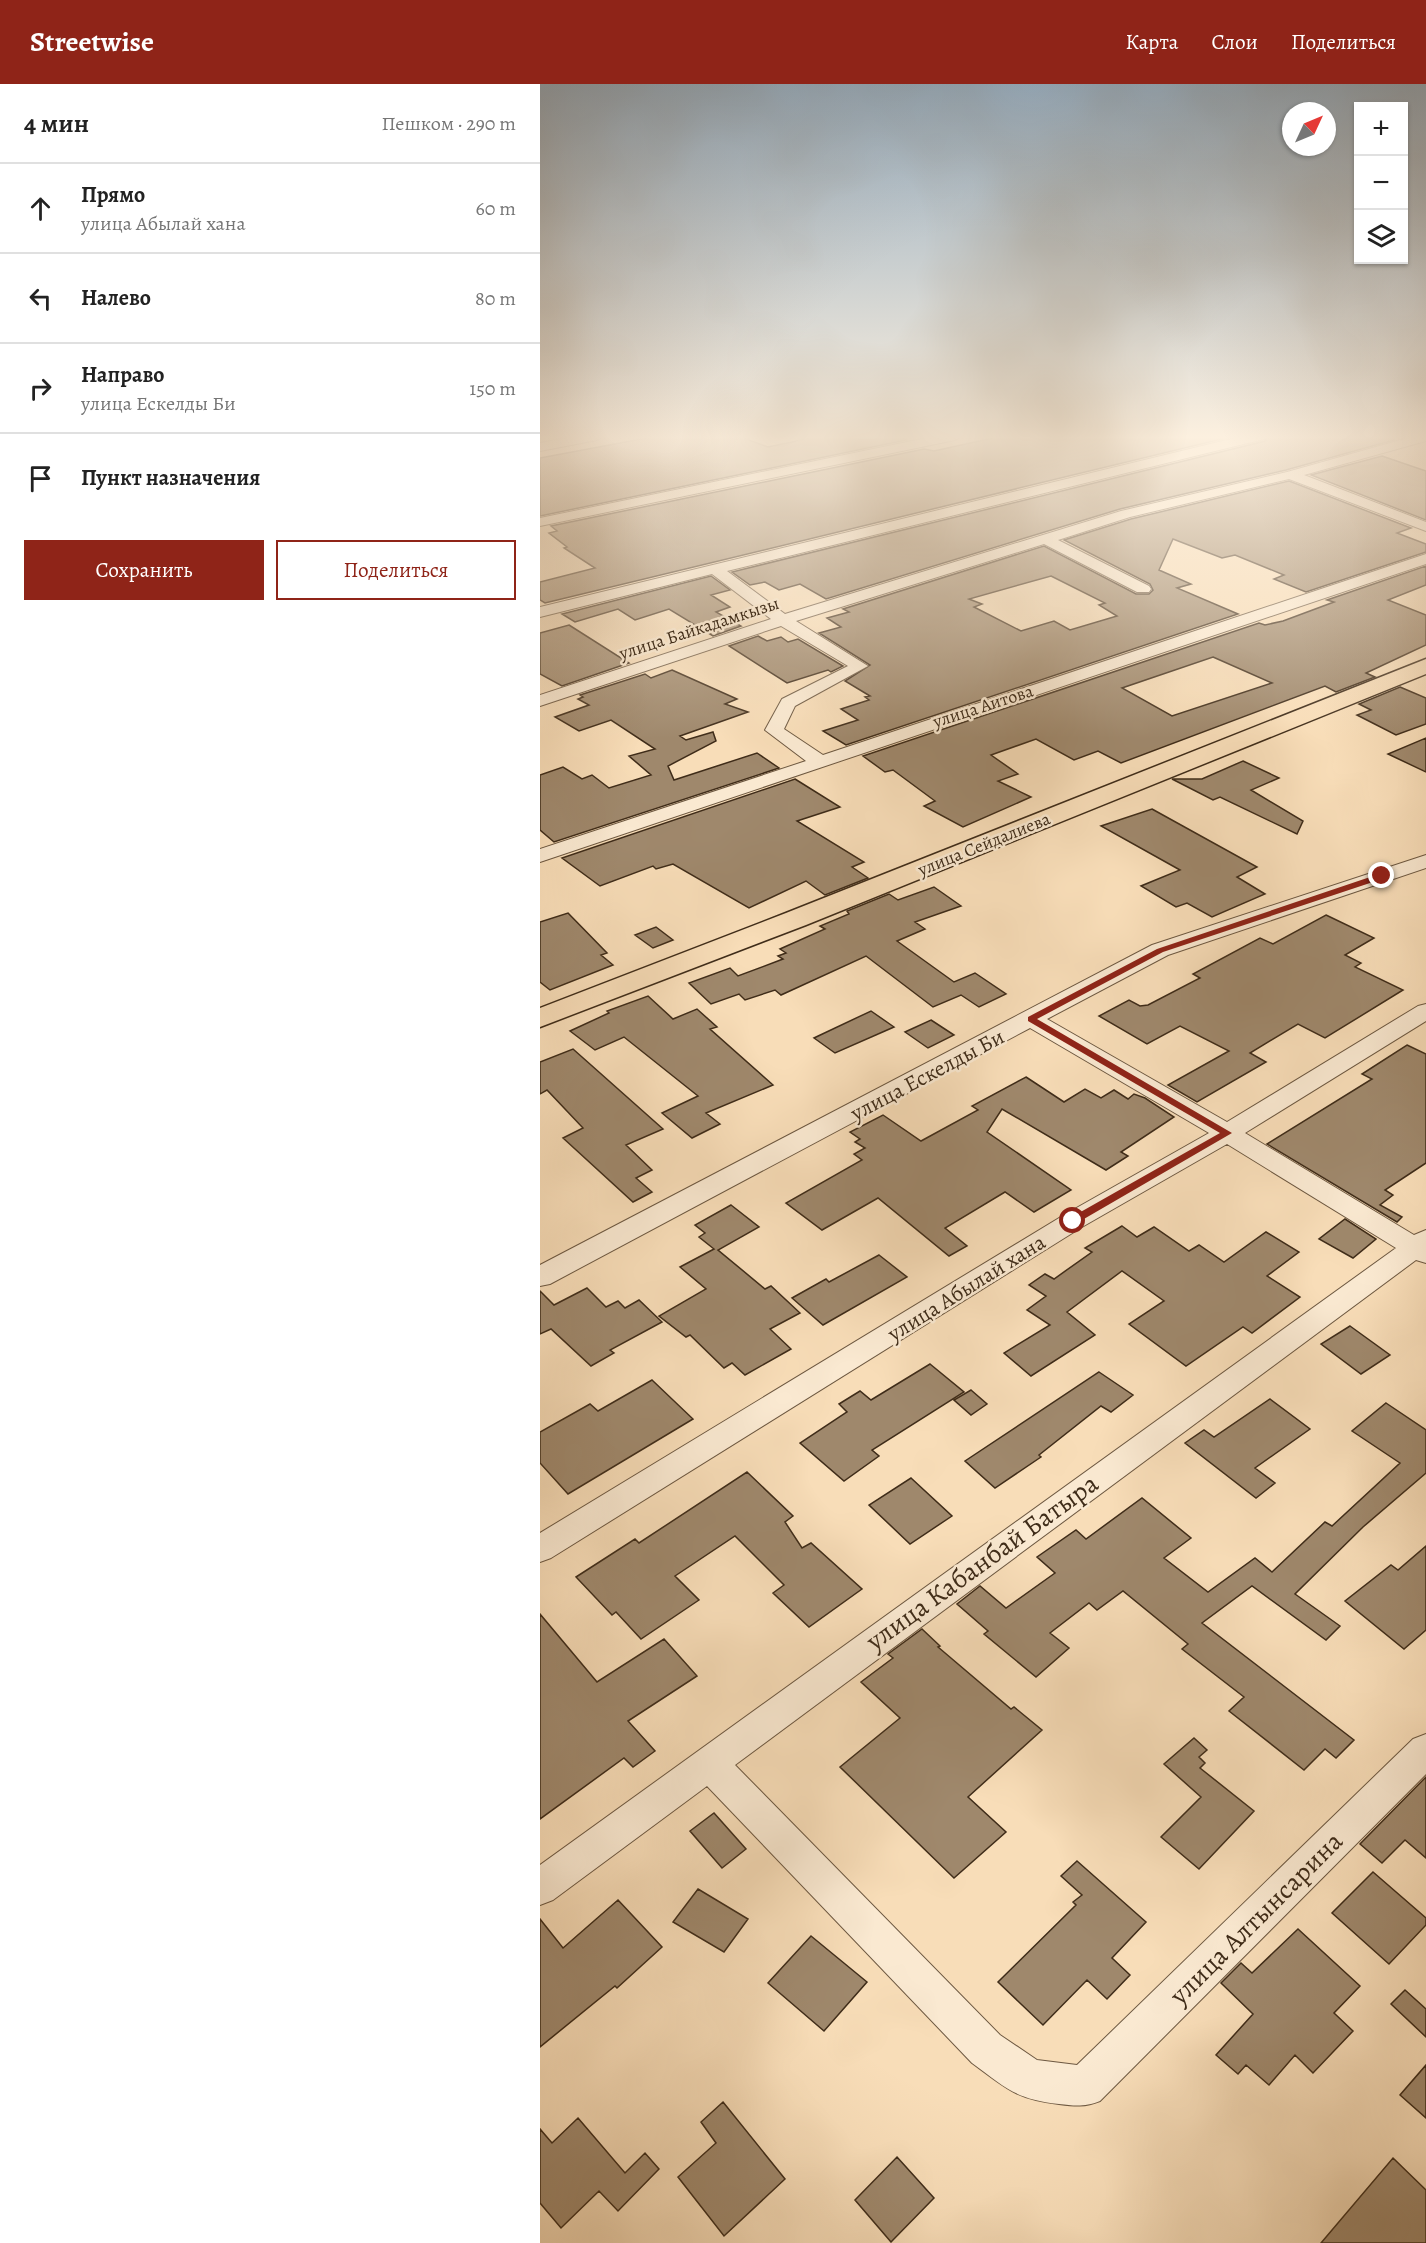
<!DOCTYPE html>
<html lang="ru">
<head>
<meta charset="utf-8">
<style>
	:root { --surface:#fff; --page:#f6f6f6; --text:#222; --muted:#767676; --line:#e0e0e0; --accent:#8f2418 }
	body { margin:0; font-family:Alegreya,serif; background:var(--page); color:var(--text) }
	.controls { position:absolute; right:18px; top:18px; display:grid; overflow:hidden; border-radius:0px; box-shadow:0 2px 4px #0004 }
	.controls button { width:54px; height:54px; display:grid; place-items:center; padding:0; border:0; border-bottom:2px solid var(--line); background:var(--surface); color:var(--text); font:30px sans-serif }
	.compass { position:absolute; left:742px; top:18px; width:54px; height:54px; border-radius:50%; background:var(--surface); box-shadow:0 2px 4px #0004; rotate:46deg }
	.stop { position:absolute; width:18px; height:18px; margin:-14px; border:4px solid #8f2418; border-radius:50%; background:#fff }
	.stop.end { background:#8f2418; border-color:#fff; box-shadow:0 2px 6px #0008 }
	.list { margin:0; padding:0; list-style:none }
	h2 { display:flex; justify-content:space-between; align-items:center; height:78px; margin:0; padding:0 24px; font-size:26px }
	h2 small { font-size:20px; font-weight:400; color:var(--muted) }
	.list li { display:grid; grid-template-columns:39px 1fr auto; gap:18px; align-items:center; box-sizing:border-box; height:90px; padding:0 24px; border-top:2px solid var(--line) }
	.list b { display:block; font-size:22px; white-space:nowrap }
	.list p { margin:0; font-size:20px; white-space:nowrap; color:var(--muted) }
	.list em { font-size:20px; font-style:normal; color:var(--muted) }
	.actions { display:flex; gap:12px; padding:18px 24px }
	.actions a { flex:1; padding:14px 0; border:2px solid var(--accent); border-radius:0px; text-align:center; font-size:21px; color:var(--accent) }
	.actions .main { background:var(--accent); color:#fff }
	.icon { flex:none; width:33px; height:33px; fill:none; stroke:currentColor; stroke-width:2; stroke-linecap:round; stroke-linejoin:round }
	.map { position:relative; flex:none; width:886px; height:2159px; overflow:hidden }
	header { display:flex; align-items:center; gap:36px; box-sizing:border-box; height:84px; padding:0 30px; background:var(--accent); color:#fff }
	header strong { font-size:28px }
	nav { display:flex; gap:33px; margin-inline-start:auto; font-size:21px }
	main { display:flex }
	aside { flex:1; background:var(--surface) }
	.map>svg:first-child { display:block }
	.building { fill:#9f886c; stroke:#3f2c19; stroke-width:1.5; fill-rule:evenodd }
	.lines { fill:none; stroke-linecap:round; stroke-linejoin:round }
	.street-casing { stroke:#6d5841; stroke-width:2 }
	.primary-casing { stroke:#3f2c19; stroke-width:3 }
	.street { fill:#fae9d1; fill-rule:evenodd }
	.primary { fill:#f8ddb8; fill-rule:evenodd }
	.route { fill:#8f2418 }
	.labels { text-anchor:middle; stroke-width:5; stroke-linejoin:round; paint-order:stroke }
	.far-street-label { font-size:18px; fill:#3f2c19; stroke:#fae9d1 }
	.street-label { font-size:22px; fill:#3f2c19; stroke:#fae9d1 }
	.near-street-label { font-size:27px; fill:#3f2c19; stroke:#fae9d1 }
</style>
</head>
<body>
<header>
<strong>Streetwise</strong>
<nav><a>Карта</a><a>Слои</a><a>Поделиться</a></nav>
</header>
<main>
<aside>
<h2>4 мин<small>Пешком · 290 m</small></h2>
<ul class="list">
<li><svg class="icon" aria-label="ahead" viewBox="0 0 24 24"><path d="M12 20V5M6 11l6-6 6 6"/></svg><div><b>Прямо</b><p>улица Абылай хана</p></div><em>60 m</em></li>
<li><svg class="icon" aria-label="left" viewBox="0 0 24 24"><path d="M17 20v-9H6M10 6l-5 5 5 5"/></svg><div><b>Налево</b></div><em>80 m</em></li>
<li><svg class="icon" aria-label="right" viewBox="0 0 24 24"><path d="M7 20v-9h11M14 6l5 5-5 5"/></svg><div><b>Направо</b><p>улица Ескелды Би</p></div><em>150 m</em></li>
<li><svg class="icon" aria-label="arrive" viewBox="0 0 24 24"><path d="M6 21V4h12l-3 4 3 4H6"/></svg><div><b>Пункт назначения</b></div></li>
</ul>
<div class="actions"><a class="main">Сохранить</a><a>Поделиться</a></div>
</aside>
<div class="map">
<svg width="886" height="2159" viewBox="0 0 886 2159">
	<rect width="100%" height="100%" fill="#f8ddb8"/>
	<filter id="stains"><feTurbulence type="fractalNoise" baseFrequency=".00333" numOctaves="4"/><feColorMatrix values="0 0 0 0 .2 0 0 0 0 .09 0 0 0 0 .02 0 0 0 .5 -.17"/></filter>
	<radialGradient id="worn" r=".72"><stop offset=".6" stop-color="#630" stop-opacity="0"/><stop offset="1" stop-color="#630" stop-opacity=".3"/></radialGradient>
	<path class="building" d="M117,352H198L228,363L280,352H358L366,356L0,432V374Z
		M462,352H694L5,519L0,516V498L55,484L24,464L27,463L9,449L17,447L11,442L384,365L394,367Z
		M727,352H853L854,356L746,386L580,425L286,515L260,500L239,506L225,498L210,501L192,488L725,357Z
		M842,372L886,387V436L771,391Z
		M749,397L871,444L857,449L886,460V468L766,508L734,495L744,491L695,471L682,474L633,455L619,486L651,500L637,504L698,530L306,661L283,647L318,636L301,625L329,616L325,613L330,612L305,597L330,581L279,549L301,543L287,534L309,528L303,525L504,462L596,510H609L613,506L610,500L524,456L591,435ZM511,492L565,519L559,521L577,532L530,546L514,537L481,547L434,523L442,520L429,515Z
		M886,482V501L848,516L886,531V561L826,589L835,593L796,608L785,602L581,679L558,667L534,676L496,655L451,671L478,690L458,697L491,713L423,743L384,722L395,717L353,686L345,688L323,672L719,539L725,541L743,537L794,518L787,516ZM673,573L732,599L632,632L582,604Z
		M171,492L190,506L171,511L190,523L176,528L201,542L173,552L129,525L95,536L78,525L35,538L22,530Z
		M29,541L89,579L22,602L0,590V549Z
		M218,552L227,557L241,553L248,558L258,555L303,582L291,588L288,586L247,599L189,562Z
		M132,586L197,615L185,620L208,628L140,652L146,656L173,648L176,657L128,682L134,696L217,669L239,684L14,758L0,746V691L23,683L42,695L52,691L69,704L111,691L89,672L115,665L71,636L39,647L15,633L49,621L38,615L43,613L40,611L105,590L111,594Z
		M860,603L886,614V640L856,651L817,631L831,626L819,620Z
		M886,654V688L848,670Z
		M703,677L739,694L711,706L763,737L757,750L680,713L673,716L632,695H662Z
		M255,695L300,723L257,737L324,778L312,783L328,794L285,811L266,797L209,824L133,780L116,785L113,782L60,802L22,774Z
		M612,725L717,783L697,793L725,810L672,833L647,819L636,823L601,802L640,786L561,742Z
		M394,803L421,822L375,838L385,845L357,857L414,898L435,889L466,910L439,923L421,911L393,923L326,872L241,911L235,906L205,916L199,910L171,920L149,899L190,884L198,892L243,875L238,872L246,869L240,865L285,845L280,842L309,830L307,827L349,810L358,816Z
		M28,829L67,869L61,871L73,881L10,906L0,898V838Z
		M786,831L834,854L805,871L821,879L815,883L863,906L785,954L758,940L710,969L726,978L657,1018L628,1001L689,967L640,942L607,960L559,932L589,916L600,922L608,921L660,894L653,890L720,854L733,860Z
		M116,843L133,856L113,864L95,851Z
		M108,912L133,935L157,925L177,943L170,945L233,1001L166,1029L180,1040L152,1054L122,1029L158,1012L84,953L55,966L30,947L69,929L67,927Z
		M331,927L354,943L295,969L274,954Z
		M391,936L414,951L388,964L365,948Z
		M867,961L886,970V1079L845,1106L853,1111L840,1121L862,1133L857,1138L727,1060L832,995L822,990Z
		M33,965L123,1045L86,1061L112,1086L96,1094L112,1108L93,1118L23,1054L43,1044L7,1006L0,1010V978Z
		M486,993L524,1018L545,1005L561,1014L574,1006L588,1015L594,1010L605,1014L634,1033L581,1068L588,1072L566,1086L462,1025L447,1048L531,1106L494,1128L465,1108L405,1144L427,1162L409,1172L338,1114L282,1146L246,1119L322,1076L314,1070L325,1064L315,1058L320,1055L310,1048L343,1031L381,1057L438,1026L432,1022Z
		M191,1121L219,1143L178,1166L225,1205L231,1202L260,1229L230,1245L251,1265L205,1291L192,1279L184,1284L150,1251L146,1253L119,1232L166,1205L140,1183L174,1165L159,1153L165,1149L155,1141Z
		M805,1135L836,1155L813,1174L779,1155Z
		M582,1142L597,1153L614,1143L649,1167L659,1161L684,1178L726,1148L759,1168L727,1192L760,1213L712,1249L703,1243L646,1282L589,1240L624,1217L582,1187L527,1228L555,1251L491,1292L464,1269L510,1241L487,1226L506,1212L489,1201L505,1190L514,1195L552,1168L545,1164Z
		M339,1171L367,1193L283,1241L252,1214L286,1195L289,1198Z
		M47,1204L66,1223L78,1217L85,1224L99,1216L122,1238L70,1266L74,1269L51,1282L11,1245L0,1250V1207L14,1221Z
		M810,1242L850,1271L821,1290L781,1260Z
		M390,1280L424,1308L332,1366L339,1372L304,1397L260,1359L307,1328L299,1320L320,1307L331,1316Z
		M559,1288L593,1311L571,1328L561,1322L499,1371L501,1373L455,1404L425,1377Z
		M112,1296L153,1335L28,1410L0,1379V1348L50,1320L58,1327Z
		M431,1306L447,1320L431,1331L414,1316Z
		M730,1315L770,1345L715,1384L735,1399L716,1414L645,1359L664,1346L674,1353Z
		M846,1319L886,1346V1389L823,1443L755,1510L800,1542L786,1556L712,1502L662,1539L814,1656L796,1674L785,1665L764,1686L689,1627L704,1613L642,1565L648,1560L583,1507L557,1526L549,1519L510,1549L529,1564L496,1593L444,1550L448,1547L417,1520L440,1502L466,1524L515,1489L497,1473L536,1446L546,1455L602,1414L651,1454L624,1474L668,1508L715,1474L732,1488L785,1438L792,1442L860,1379L812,1347Z
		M207,1388L253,1432L245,1438L262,1464L271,1459L322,1505L269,1543L233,1509L244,1501L195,1452L135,1492L159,1516L101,1555L76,1528L72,1531L36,1493L95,1455L99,1459Z
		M371,1394L412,1432L370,1460L329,1421Z
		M886,1462V1546L864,1565L805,1517L851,1481L858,1486Z
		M0,1530L57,1598L124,1555L157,1592L88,1637L115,1667L93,1683L84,1674L0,1735Z
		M382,1545L400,1562L398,1563L471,1625L474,1623L502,1646L428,1713L466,1748L414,1794L300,1683L360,1634L321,1598L353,1574L348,1570Z
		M654,1654L667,1666L659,1673L665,1679L660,1684L714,1727L659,1785L621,1753L661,1713L624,1680Z
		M886,1693V1774L865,1756L842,1779L820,1760Z
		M174,1729L206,1765L182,1784L150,1747Z
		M537,1777L606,1838L572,1874L590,1891L567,1915L547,1896L503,1941L458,1898L536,1821L533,1818L542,1811L521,1792Z
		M833,1788L886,1834V1841L849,1880L792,1829Z
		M158,1805L208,1835L184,1868L133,1838Z
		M78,1816L122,1863L77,1904L75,1902L0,1963V1835L23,1864Z
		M758,1845L820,1902L794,1929L813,1947L773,1989L755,1971L729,2001L706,1981L698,1990L676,1971L713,1930L681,1899L701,1879L712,1889Z
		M271,1852L327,1898L284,1947L228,1899Z
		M865,1906L886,1925V1953L851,1920Z
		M886,1981V2034L860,2011Z
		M183,2018L245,2095L184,2152L138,2093L176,2059L161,2038Z
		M38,2034L85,2089L105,2069L119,2085L78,2127L59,2107L21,2144L0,2119V2045L12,2059Z
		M357,2073L394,2114L351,2158L315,2116Z
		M853,2074L886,2106V2159H781Z"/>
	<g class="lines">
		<g class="street-casing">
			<path id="street" d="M37,352H63L57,356L0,367V359Z
				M396,352H421L415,356L0,442V434Z
				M703,352H725L724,355L187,487L245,530L581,427L747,388L875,352H886V357L764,391L886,438V447L749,395L590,433L518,456L609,502L611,505L609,508H597L504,460L256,537L328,582L255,622L244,645L283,671L886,470V480L0,778V765L266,677L225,646L242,615L308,582L241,542L0,622V611L231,535L172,490L0,533V523Z
				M886,771V784L628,871L507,935L687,1038L878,922L886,920V937L705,1049L874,1151L886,1146V1179L876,1176L195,1681L460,1951L497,1976L537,1981L873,1655L886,1650V1690L560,2017C545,2023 535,2022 519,2020C475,2015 466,2004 432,1979L167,1702L13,1816L0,1821V1781L856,1164L687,1060L542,1143L11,1474L0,1478V1449L524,1131L669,1049L490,944L10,1200L0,1202V1181L612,861Z"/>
		</g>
		<g class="primary-casing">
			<path id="primary" d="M886,575V590L266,841L0,943V924L246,829Z"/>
		</g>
		<use href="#street" class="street"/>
		<use href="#primary" class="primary"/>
	</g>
	<linearGradient id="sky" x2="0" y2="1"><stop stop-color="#95acbf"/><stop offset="0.54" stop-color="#fcf0df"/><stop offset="1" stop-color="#fcf0df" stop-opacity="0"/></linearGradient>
	<rect width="886" height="654" fill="url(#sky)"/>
	<path class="route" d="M842,789L845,794L623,868L497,935L692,1049L537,1139H530V1134L680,1049L488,937V933L617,865Z"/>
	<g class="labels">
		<g class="far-street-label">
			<text transform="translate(159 544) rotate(-18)" y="6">улица Байкадамкызы</text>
			<text transform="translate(443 622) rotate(-18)" y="6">улица Аитова</text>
			<text transform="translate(444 760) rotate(-22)" y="6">улица Сейдалиева</text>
		</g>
		<g class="street-label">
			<text transform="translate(387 990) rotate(-28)" y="8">улица Ескелды Би</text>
			<text transform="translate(426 1203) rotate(-32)" y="8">улица Абылай хана</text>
		</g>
		<g class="near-street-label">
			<text transform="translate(442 1478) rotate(-36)" y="9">улица Кабанбай Батыра</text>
			<text transform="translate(716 1834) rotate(-45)" y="9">улица Алтынсарина</text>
		</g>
	</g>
	<rect width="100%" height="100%" filter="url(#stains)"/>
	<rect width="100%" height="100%" fill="url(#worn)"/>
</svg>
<div class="controls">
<button>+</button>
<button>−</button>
<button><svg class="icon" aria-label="layers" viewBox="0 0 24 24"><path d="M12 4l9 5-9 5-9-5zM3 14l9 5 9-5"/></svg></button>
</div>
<svg class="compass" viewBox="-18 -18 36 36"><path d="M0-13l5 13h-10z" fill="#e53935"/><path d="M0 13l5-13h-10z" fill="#767676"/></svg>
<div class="stop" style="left:533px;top:1137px"></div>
<div class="stop end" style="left:842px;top:792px"></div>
</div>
</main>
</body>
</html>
